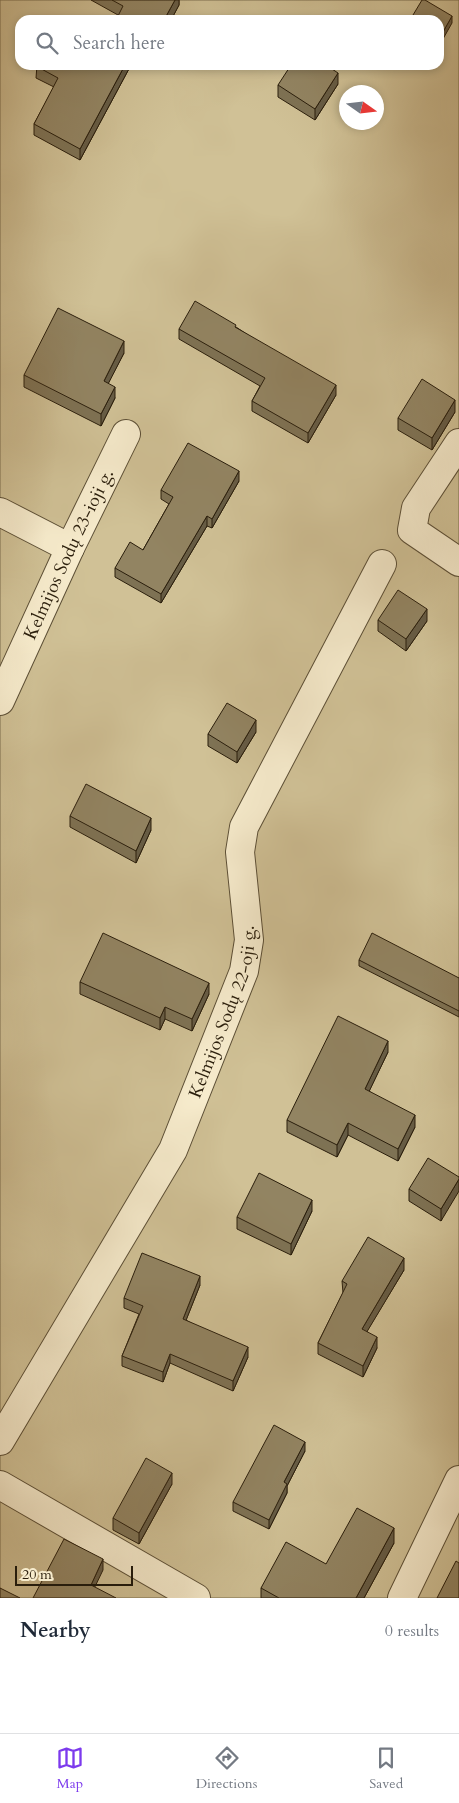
<!DOCTYPE html>
<html lang="en">
<head>
<meta charset="utf-8">
<style>
	:root { --surface:#fff; --page:#f6f6f7; --text:#1f2937; --muted:#747a83; --line:#e0e1e3; --accent:#7c3aed }
	body { margin:0; font-family:Cardo,serif; background:var(--page); color:var(--text) }
	.compass { position:absolute; left:339px; top:85px; width:45px; height:45px; border-radius:50%; background:var(--surface); box-shadow:0 2px 8px #0003; rotate:104deg }
	.scale { position:absolute; left:15px; bottom:12px; width:118px; box-sizing:border-box; padding-left:5px; border:2px solid #2a1e0c; border-top:0; font-size:14px; line-height:18px; white-space:nowrap; color:#2a1e0c; -webkit-text-stroke:4px #f7eccd; paint-order:stroke }
	.list { margin:0; padding:0; list-style:none }
	h2 { display:flex; justify-content:space-between; align-items:center; height:65px; margin:0; padding:0 20px; font-size:21px }
	h2 small { font-size:16px; font-weight:400; color:var(--muted) }
	.icon { flex:none; width:28px; height:28px; fill:none; stroke:currentColor; stroke-width:2; stroke-linecap:round; stroke-linejoin:round }
	.map { position:relative; flex:none; width:459px; height:1598px; overflow:hidden }
	.search { position:absolute; background:var(--surface); box-shadow:0 2px 8px #0003; left:15px; right:15px; top:15px; height:55px; display:flex; align-items:center; gap:12px; box-sizing:border-box; padding:0 18px; border-radius:15px; color:var(--muted); font-size:19px }
	.sheet { height:135px; background:var(--surface) }
	nav { display:flex; justify-content:space-around; align-items:center; box-sizing:border-box; height:70px; border-top:1px solid var(--line); background:var(--surface); font-size:14px; color:var(--muted) }
	nav a { display:grid; justify-items:center; gap:2px }
	nav .on { color:var(--accent) }
	.map>svg:first-child { display:block }
	.green { fill:#d0c196; stroke:#7d7051; fill-rule:evenodd }
	.lines { fill:none; stroke-linecap:round; stroke-linejoin:round }
	.street-casing { stroke:#5c4f36; stroke-width:30 }
	.street { stroke:#f7eccd; stroke-width:28 }
	.wall { fill:#7e7254; stroke:#2a1e0c }
	.shaded-wall { fill:#665c45; stroke:#2a1e0c }
	.building { fill:#928462; stroke:#2a1e0c }
	.labels { text-anchor:middle; stroke-width:4; stroke-linejoin:round; paint-order:stroke }
	.street-label { font-size:18px; fill:#2a1e0c; stroke:#f7eccd }
</style>
</head>
<body>
<div class="map">
<svg width="459" height="1598" viewBox="0 0 459 1598">
	<rect width="100%" height="100%" fill="#f2e2b2"/>
	<filter id="stains"><feTurbulence type="fractalNoise" baseFrequency=".004" numOctaves="4"/><feColorMatrix values="0 0 0 0 .2 0 0 0 0 .09 0 0 0 0 .02 0 0 0 .5 -.17"/></filter>
	<radialGradient id="worn" r=".72"><stop offset=".6" stop-color="#630" stop-opacity="0"/><stop offset="1" stop-color="#630" stop-opacity=".3"/></radialGradient>
	<path class="green" d="M0,0H459V1598H0ZM20,20H439V65H20ZM346,92H376V122H346Z"/>
	<g class="lines">
		<g class="street-casing">
			<g id="street">
				<path d="M459,443L416,508L412,530L459,562"/>
				<path d="M0,512L70,548"/>
				<path id="s1" d="M0,701L70,548L126,434"/>
				<path id="s2" d="M0,1441L173,1150L244,971L249,940L240,852L244,827L382,564"/>
				<path d="M0,1485L196,1598"/>
				<path d="M402,1598L459,1480"/>
			</g>
		</g>
		<use href="#street" class="street"/>
	</g>
	<path class="wall" d="M91,0H179V5L171,20H116L118,15Z
		M37,65H131L80,160L34,135V124L54,87L36,78Z
		M338,84L315,120L278,97V85Z
		M236,327L336,395L308,443L252,411V401L260,386L179,339V329Z
		M124,353L108,383L115,398L101,426L24,387V375Z
		M455,412L432,450L398,430V418Z
		M239,481L212,528L207,526L161,603L115,577V568L143,550L169,504L161,499V490Z
		M378,620L427,621L406,651L378,631Z
		M256,732L237,763L208,746V734Z
		M70,816L151,830L136,863L70,827Z
		M359,960L459,978V1017L359,966Z
		M80,982L209,994L192,1031L165,1019L160,1030L80,994Z
		M388,1052L369,1091L415,1127L398,1161L348,1135L337,1157L287,1132V1120Z
		M459,1177L441,1221L409,1201V1189Z
		M312,1211L291,1255L237,1229V1217Z
		M404,1270L367,1331L377,1348L363,1377L318,1354V1343L343,1293L342,1281Z
		M200,1285L186,1320L248,1357L233,1391L170,1363L163,1382L122,1366V1356L139,1314L124,1308V1298Z
		M305,1451L287,1486V1493L269,1529L233,1511V1502Z
		M172,1484L139,1544L113,1530V1518Z
		M394,1543L364,1598H261V1588Z"/>
	<path class="shaded-wall" d="M175,0H179V5L171,20H164Z
		M452,16V23L439,46V39Z
		M125,65H131L80,160V149Z
		M338,73V84L315,120V109Z
		M124,341V353L104,392V381Z
		M336,385V395L308,443V433Z
		M115,387V398L101,426V414Z
		M455,400V412L432,450V438Z
		M239,471V481L212,528V519Z
		M207,516V526L161,603V594Z
		M427,609V621L406,651V639Z
		M256,720V732L237,763V752Z
		M151,818V830L136,863V851Z
		M209,983V994L192,1031V1019Z
		M165,1007V1019L160,1030V1018Z
		M388,1041V1052L365,1100V1089Z
		M415,1115V1127L398,1161V1149Z
		M348,1123V1135L337,1157V1145Z
		M459,1179V1191L441,1221V1209Z
		M312,1200V1211L291,1255V1244Z
		M404,1258V1270L362,1340V1329Z
		M200,1276V1285L183,1328V1319Z
		M377,1337V1348L363,1377V1366Z
		M248,1347V1357L233,1391V1381Z
		M170,1354V1363L163,1382V1372Z
		M305,1442V1451L287,1486V1493L269,1529V1520L284,1482Z
		M172,1473V1484L139,1544V1533Z
		M394,1528V1543L364,1598H356Z
		M103,1559V1570L91,1595V1585Z"/>
	<path class="building" d="M112,0H175L164,20H116L123,6Z
		M422,0H425L452,16L439,39V20H410Z
		M37,65H125L80,149L34,124L58,78L36,66Z
		M291,65H326L338,73L315,109L278,85Z
		M195,301L236,325L235,327L336,385L308,433L252,401L265,378L179,329Z
		M58,308L124,341L104,381L115,387L101,414L24,375Z
		M422,379L455,400L432,438L398,418Z
		M188,443L239,471L212,519L207,516L161,594L115,568L130,542L143,550L173,497L161,490Z
		M398,590L427,609L406,639L378,620Z
		M227,703L256,720L237,752L208,734Z
		M86,784L151,818L136,851L70,816Z
		M103,933L209,983L192,1019L165,1007L160,1018L80,982Z
		M372,933L459,978V1011L359,960Z
		M338,1016L388,1041L365,1089L415,1115L398,1149L348,1123L337,1145L287,1120Z
		M428,1158L459,1177V1179L441,1209L409,1189Z
		M259,1173L312,1200L291,1244L237,1217Z
		M368,1237L404,1258L362,1329L377,1337L363,1366L318,1343L347,1284L342,1281Z
		M142,1253L200,1276L183,1319L248,1347L233,1381L170,1354L163,1372L122,1356L143,1306L124,1298Z
		M274,1425L305,1442L284,1482L287,1484L269,1520L233,1502Z
		M146,1458L172,1473L139,1533L113,1518Z
		M357,1508L394,1528L356,1598H279L261,1588L286,1542L326,1564Z
		M64,1539L103,1559L91,1585L116,1598H33Z
		M456,1561L459,1563V1598H437Z
		M0,1588L20,1598H0Z"/>
	<g class="labels">
		<g class="street-label">
			<text dy="6" stroke="none"><textPath href="#s1" startOffset="162">Kelmijos Sodų 23-ioji g.</textPath></text>
			<text dy="6" stroke="none"><textPath href="#s2" startOffset="486">Kelmijos Sodų 22-oji g.</textPath></text>
		</g>
	</g>
	<rect width="100%" height="100%" filter="url(#stains)"/>
	<rect width="100%" height="100%" fill="url(#worn)"/>
</svg>
<svg class="compass" viewBox="-18 -18 36 36"><path d="M0-13l5 13h-10z" fill="#e53935"/><path d="M0 13l5-13h-10z" fill="#747a83"/></svg>
<div class="scale">20 m</div>
<div class="search"><svg class="icon" aria-label="search" viewBox="0 0 24 24"><circle cx="10" cy="10" r="6"/><path d="M15 15l6 6"/></svg>Search here</div>
</div>
<section class="sheet">
<h2>Nearby<small>0 results</small></h2>
<ul class="list">
</ul>
</section>
<nav>
<a class="on"><svg class="icon" aria-label="map" viewBox="0 0 24 24"><path d="M3 6l6-2 6 2 6-2v14l-6 2-6-2-6 2zM9 4v14M15 6v14"/></svg>Map</a>
<a><svg class="icon" aria-label="directions" viewBox="0 0 24 24"><path d="M12 3l9 9-9 9-9-9zM9 14v-3h6M13 9l2 2-2 2"/></svg>Directions</a>
<a><svg class="icon" aria-label="saved" viewBox="0 0 24 24"><path d="M7 4h10v16l-5-4-5 4z"/></svg>Saved</a>
</nav>
</body>
</html>
